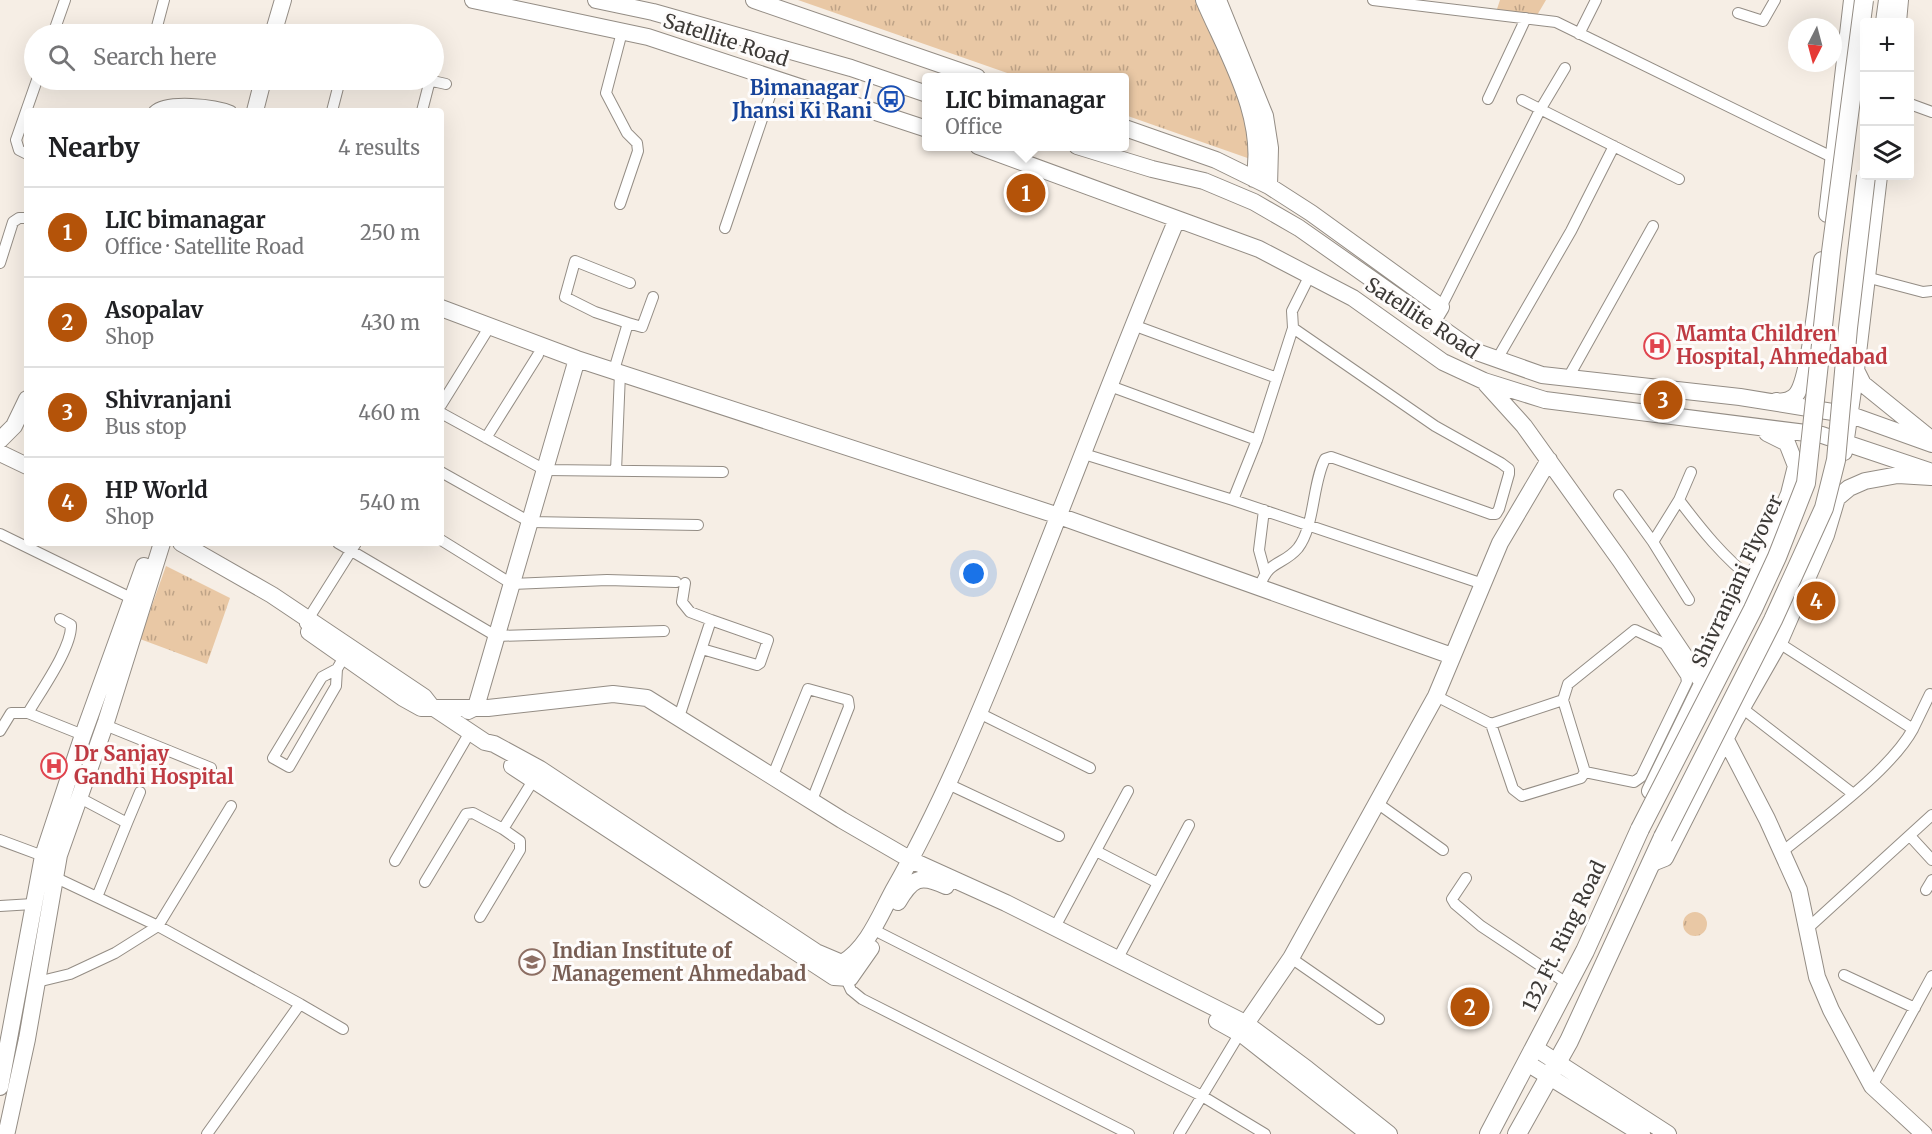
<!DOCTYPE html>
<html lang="en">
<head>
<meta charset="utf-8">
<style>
	:root { --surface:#fff; --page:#f6f6f6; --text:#202124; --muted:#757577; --line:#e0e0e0; --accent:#b45309 }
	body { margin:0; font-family:Merriweather,serif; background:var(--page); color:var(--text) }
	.controls { position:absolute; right:18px; top:18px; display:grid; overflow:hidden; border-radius:6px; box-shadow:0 6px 24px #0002 }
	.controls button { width:54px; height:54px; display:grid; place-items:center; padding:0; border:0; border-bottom:2px solid var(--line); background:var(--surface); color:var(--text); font:30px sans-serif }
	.compass { position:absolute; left:1788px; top:18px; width:54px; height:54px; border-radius:50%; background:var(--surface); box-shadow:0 6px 24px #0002; rotate:186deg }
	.you { position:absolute; left:974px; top:574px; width:21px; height:21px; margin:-15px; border:4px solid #fff; border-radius:50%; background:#1a73e8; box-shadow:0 0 0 9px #1a73e833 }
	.badge { display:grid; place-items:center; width:39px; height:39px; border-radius:50%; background:var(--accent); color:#fff; font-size:20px; font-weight:700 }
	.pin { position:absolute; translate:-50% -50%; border:3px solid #fff; box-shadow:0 2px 6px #0006 }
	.popup { position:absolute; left:922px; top:73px; width:207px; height:78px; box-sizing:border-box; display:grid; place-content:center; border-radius:6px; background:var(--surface); filter:drop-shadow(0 2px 4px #0005); font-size:20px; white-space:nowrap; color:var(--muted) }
	.popup b { font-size:22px; color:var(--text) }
	.popup::after { content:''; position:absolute; left:50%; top:100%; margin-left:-12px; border:12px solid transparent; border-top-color:var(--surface) }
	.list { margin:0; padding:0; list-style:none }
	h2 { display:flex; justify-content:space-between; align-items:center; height:78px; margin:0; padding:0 24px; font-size:26px }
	h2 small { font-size:20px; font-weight:400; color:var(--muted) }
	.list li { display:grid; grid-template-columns:39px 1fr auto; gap:18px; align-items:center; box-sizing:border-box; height:90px; padding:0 24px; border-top:2px solid var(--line) }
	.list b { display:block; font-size:22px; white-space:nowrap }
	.list p { margin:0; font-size:20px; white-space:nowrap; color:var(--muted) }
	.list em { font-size:20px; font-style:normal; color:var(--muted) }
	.icon { flex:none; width:33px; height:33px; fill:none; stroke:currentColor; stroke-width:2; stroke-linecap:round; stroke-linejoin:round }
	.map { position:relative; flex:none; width:1932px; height:1134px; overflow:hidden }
	.search { position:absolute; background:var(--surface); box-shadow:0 6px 24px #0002; left:24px; top:24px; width:420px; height:66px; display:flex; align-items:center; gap:15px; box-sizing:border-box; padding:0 21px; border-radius:33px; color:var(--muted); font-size:22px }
	.panel { position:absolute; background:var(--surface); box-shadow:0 6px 24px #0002; left:24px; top:108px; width:420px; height:438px; border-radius:6px }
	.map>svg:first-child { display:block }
	.grass { fill:url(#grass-tufts) }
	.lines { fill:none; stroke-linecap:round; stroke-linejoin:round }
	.street-casing { stroke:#948d85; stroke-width:12 }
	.secondary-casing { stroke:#948d85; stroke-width:18 }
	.primary-casing { stroke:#948d85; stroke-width:20 }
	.street { stroke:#fff; stroke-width:10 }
	.secondary { stroke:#fff; stroke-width:16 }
	.primary { stroke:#fff; stroke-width:18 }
	.primary-bridge-casing { stroke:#948d85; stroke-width:20; stroke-linecap:butt }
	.primary-bridge { stroke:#fff; stroke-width:18 }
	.labels { text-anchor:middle; stroke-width:6; stroke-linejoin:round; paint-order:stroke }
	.street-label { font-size:20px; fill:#3d3a37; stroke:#fefcfb }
	.transit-label { font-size:20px; font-weight:bold; fill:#164399; stroke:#fefcfb; text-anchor:end }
	.health-label { font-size:20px; font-weight:bold; fill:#be3a42; stroke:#fefcfb; text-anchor:start }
	.education-label { font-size:20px; font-weight:bold; fill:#785e54; stroke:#fefcfb; text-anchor:start }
</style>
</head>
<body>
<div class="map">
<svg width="1932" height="1134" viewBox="0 0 1932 1134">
	<defs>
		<pattern id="grass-tufts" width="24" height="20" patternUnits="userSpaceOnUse" patternTransform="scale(1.5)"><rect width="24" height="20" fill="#e9c8a5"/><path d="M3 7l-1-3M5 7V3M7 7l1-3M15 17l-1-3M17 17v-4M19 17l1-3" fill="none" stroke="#bea387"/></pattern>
	</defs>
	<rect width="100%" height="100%" fill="#f6eee5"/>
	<path class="grass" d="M798,0H1209L1252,95L1256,161L1125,115V77H1019Z
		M1500,0H1546L1536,17L1497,9Z
		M166,566L230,598L207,664L140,639Z
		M1683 924a12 12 0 1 1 24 0a12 12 0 1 1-24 0Z"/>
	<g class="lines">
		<g class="street-casing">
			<path id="street" d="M1373,0L1556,22L1834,158
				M1738,13L1763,21L1775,0
				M53,34L65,0
				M155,34L164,0
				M1579,34L1596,0
				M428,80L446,84
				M1488,99L1526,18
				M1522,100L1679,179
				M1910,104L1932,112
				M154,111C166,99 215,104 231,111
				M332,111L340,80
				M422,111L430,80
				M27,154L19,150L16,140L37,80
				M620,204L638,151L637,143L627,133L606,93L622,32
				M725,228L776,78
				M0,263L13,222L19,218H27
				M1866,277L1923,292L1932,291
				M1441,307L1540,110L1565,68
				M628,323L595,312L565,297L575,261L630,283
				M1133,325L1277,378
				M1496,361L1571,231L1614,146
				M614,370L628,323L642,327L653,297
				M1568,378L1653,226
				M1110,386L1257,440
				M441,405L490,326
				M441,413L545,470L723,472
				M486,438L538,355
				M1084,454L1233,500L1483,584
				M616,471L620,373
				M441,472L530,522L698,525
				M1691,472L1679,500C1701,529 1724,558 1753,580
				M1619,495L1653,542L1689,600
				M1233,500L1257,440L1293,328L1292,311L1310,275
				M1264,510L1259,550L1265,572
				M0,534L131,598
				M441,540L512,584L607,580L676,582
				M1653,542L1679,500
				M338,543L496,636L664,631
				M685,583L682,602L690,612L711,620
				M1260,586C1269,559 1283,566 1298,548C1315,526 1312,484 1325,459L1331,457L1491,514H1496L1499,509L1509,474V469L1501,463L1435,426L1293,328
				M60,619L71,625C72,648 40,692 28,713L83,735
				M305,624L356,543
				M1779,643L1913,729C1890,771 1821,820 1782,852
				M337,669L322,677L273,758L289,767L336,686L337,669L344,657
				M1436,696L1491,724L1563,700L1568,684L1635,630L1665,644L1686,676L1687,682L1641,777L1634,782L1585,772
				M1742,708L1852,793
				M979,713L1090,768
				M679,717L711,620L768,640L760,663L757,665L702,649
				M1491,724L1513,789L1522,796L1581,778L1585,772L1563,700
				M105,725L211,768
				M1913,729L1930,694
				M0,731L11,713H28
				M773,775L808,689L848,700L849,707L812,800
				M948,784L1059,836
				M80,798L127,823L140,792
				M1377,803L1443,850
				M1910,836L1932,860
				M0,840L43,856
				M1096,851L1158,883
				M395,861L470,732
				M50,875L158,926L300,1004L207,1134
				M1466,878L1452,899L1455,904L1481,926L1568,984
				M425,882L466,814L473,813L503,829
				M1926,890L1932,880
				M97,897L127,823
				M0,906L33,904
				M480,917L520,850V841L503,829L534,779
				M1055,927L1128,791
				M1808,928L1932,815
				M880,933L1202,1096L1265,1134
				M1118,958L1189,825
				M1291,958L1379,1019
				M1844,975L1915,1008
				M846,979L851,990L862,999L1129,1134
				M37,982L70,974L115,953L158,926L231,806
				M300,1004L343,1029
				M1872,1086L1932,976
				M1179,1134L1240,1033"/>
		</g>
		<g class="secondary-casing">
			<path id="secondary" d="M473,0L648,37L927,129
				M596,0L653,12L851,68L927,94
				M754,0L977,77
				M1204,0C1227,54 1267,118 1254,179
				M1218,0L1265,116L1270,148L1269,186
				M1898,22L1900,0
				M273,34L283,0
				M255,111L263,80
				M1125,128L1216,160L1269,186L1311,213L1441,307L1432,322
				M978,146L1259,249L1353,298L1443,362L1484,381L1545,400L1822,435L1932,472
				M1077,146L1152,169L1204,181L1254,202L1299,228L1474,351L1542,375L1740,397L1851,415L1932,444
				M1879,176L1856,370L1863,384L1931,439
				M1827,214L1852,0
				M441,308L577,359L1059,516L1452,656
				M1486,384L1524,426L1620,560L1702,682
				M1776,401C1782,402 1789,401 1794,397C1810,385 1818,285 1822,260
				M0,440L14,426L27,399
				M1844,452L1856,370
				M0,453L27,466
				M181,543L272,595L424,697L431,706L485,742L494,744L540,769L816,952L842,963C867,949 880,915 893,891C941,807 978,717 1014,628C1069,492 1120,354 1177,219
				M309,632L403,698L421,708H488L613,694L647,698L842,820L911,860L1006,903L1245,1023L1307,1069L1389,1134
				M468,711L476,707L577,359
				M1726,740L1767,819L1799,890L1817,977L1831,1010L1872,1086L1924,1134
				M512,766L834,977L850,978L871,948
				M1650,791L1746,594L1789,494L1796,466L1787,443L1767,433
				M1650,864L1665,858L1735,720L1779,643L1826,535L1837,498L1849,488L1865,481L1898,475L1931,477
				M898,902C912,878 920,874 946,886
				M1217,1021L1244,1036L1369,1134
				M1241,1031L1291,958L1436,696L1500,543L1549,460
				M1535,1048L1668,1134
				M1527,1063L1642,1134
				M0,1087L43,856L83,735L144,566
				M3,1134L7,1131L27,1039L59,855L106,722L162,543"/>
		</g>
		<g class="primary-casing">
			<path id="primary" d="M1885,22L1888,0
				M1489,1134L1585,951L1640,829
				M1517,1134L1569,1041L1663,837"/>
		</g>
		<use href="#street" class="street"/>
		<use href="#secondary" class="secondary"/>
		<use href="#primary" class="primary"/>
		<g class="primary-bridge-casing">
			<path id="primary-bridge" d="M1640,829L1753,609L1777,557L1806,483L1831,252L1864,0
				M1663,837L1773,620L1824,508L1836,460L1848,328L1866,176"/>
		</g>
		<use href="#primary-bridge" class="primary-bridge"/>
	</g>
	<defs>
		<g id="bus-ring" transform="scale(1.35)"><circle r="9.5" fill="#fefcfb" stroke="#1a4fb4" stroke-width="1.5"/><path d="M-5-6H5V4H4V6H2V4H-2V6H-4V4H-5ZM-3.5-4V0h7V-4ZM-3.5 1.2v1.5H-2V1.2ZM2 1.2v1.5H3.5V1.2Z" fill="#1a4fb4"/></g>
		<g id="hospital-ring" transform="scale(1.35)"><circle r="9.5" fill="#fefcfb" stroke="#e0444e" stroke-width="1.5"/><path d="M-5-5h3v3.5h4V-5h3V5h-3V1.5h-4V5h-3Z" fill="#e0444e"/></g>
		<g id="university-ring" transform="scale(1.35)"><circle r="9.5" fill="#fefcfb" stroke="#8d6e63" stroke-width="1.5"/><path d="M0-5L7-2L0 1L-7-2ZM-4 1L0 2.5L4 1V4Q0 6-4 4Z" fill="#8d6e63"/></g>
	</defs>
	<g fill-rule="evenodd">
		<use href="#bus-ring" x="891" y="99"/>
		<use href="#hospital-ring" x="1657" y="346"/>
		<use href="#hospital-ring" x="54" y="766"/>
		<use href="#university-ring" x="532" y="962"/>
	</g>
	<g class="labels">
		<g class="street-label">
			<text transform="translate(726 40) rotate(18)" y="7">Satellite Road</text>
			<text transform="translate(1422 318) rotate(33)" y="7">Satellite Road</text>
			<text transform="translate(1737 581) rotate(-65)" y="7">Shivranjani Flyover</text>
			<text transform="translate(1564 936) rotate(-64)" y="7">132 Ft. Ring Road</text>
		</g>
		<g class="transit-label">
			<text x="872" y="95">Bimanagar /<tspan x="872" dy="23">Jhansi Ki Rani</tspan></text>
		</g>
		<g class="health-label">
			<text x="1676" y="341">Mamta Children<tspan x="1676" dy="23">Hospital, Ahmedabad</tspan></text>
			<text x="74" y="761">Dr Sanjay<tspan x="74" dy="23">Gandhi Hospital</tspan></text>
		</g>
		<g class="education-label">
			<text x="552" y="958">Indian Institute of<tspan x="552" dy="23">Management Ahmedabad</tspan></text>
		</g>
	</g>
</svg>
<div class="controls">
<button>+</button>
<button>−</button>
<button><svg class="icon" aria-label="layers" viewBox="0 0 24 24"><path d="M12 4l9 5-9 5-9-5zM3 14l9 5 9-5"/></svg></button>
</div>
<svg class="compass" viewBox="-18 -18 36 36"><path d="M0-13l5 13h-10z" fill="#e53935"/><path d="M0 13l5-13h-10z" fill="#757577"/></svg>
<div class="you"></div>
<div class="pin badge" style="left:1026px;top:193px">1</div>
<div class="popup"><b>LIC bimanagar</b>Office</div>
<div class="pin badge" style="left:1470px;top:1007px">2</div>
<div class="pin badge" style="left:1663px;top:400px">3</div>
<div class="pin badge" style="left:1816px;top:601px">4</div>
<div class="search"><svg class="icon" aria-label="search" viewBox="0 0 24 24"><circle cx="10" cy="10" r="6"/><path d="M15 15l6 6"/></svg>Search here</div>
<section class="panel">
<h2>Nearby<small>4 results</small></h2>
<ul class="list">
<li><span class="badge">1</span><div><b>LIC bimanagar</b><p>Office · Satellite Road</p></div><em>250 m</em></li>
<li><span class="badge">2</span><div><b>Asopalav</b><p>Shop</p></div><em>430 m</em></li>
<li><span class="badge">3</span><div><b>Shivranjani</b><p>Bus stop</p></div><em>460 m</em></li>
<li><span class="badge">4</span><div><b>HP World</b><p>Shop</p></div><em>540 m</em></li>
</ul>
</section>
</div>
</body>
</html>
